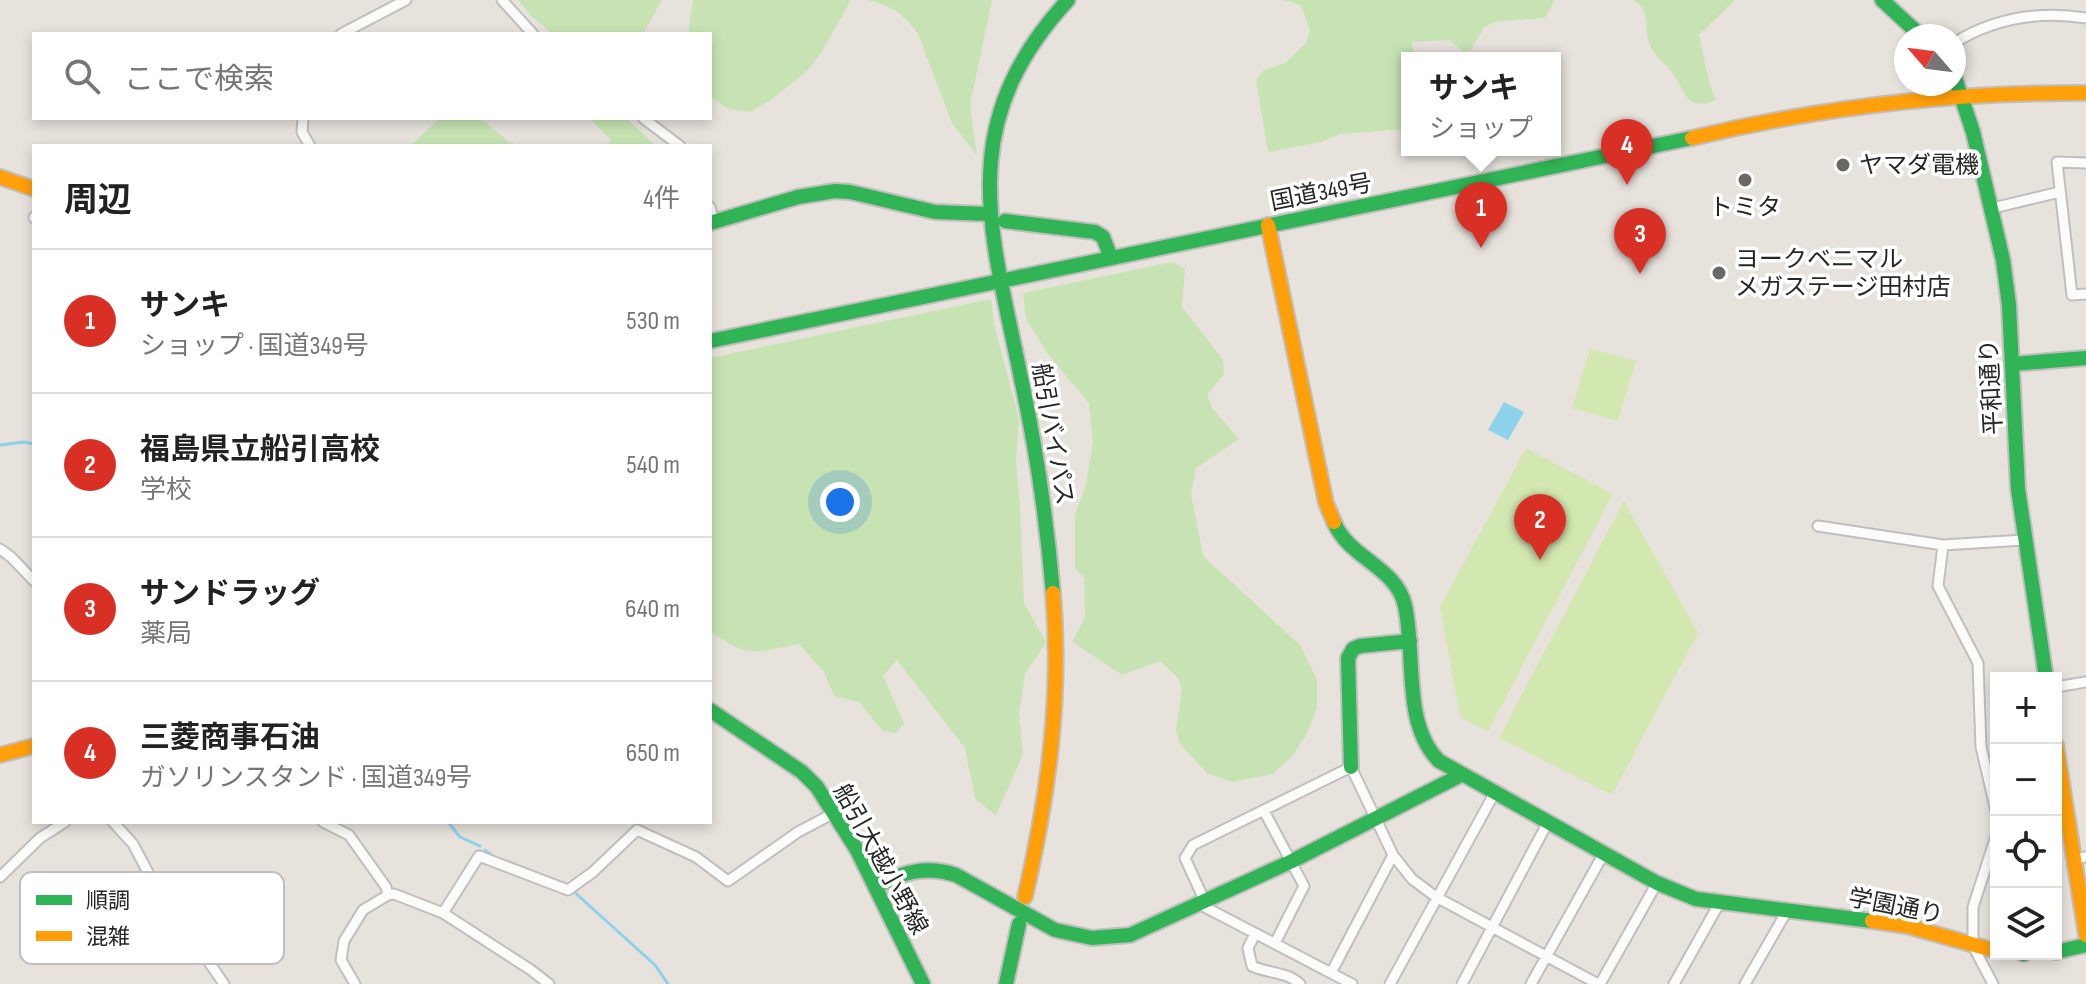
<!DOCTYPE html>
<html lang="ja">
<head>
<meta charset="utf-8">
<style>
	:root { --surface:#fff; --page:#f6f6f6; --text:#222; --muted:#767676; --line:#e0e0e0; --accent:#d93025 }
	body { margin:0; font-family:"Sofia Sans Condensed","Noto Sans JP",sans-serif; background:var(--page); color:var(--text) }
	.controls { position:absolute; right:24px; bottom:24px; display:grid; overflow:hidden; border-radius:0px; box-shadow:0 4px 12px #0003 }
	.controls button { width:72px; height:72px; display:grid; place-items:center; padding:0; border:0; border-bottom:2px solid var(--line); background:var(--surface); color:var(--text); font:40px sans-serif }
	.compass { position:absolute; left:1894px; top:24px; width:72px; height:72px; border-radius:50%; background:var(--surface); box-shadow:0 4px 12px #0003; rotate:298deg }
	.you { position:absolute; left:840px; top:502px; width:28px; height:28px; margin:-20px; border:6px solid #fff; border-radius:50%; background:#1a73e8; box-shadow:0 0 0 12px #1a73e833 }
	.badge { display:grid; place-items:center; width:52px; height:52px; border-radius:50%; background:var(--accent); color:#fff; font-size:26px; font-weight:700 }
	.pin { position:absolute; translate:-50% -66px; filter:drop-shadow(0 2px 4px #0008) }
	.pin::after { content:''; position:absolute; top:42px; width:28px; height:24px; background:inherit; clip-path:polygon(0 0,100% 0,50% 100%) }
	.popup { position:absolute; left:1401px; top:52px; width:160px; height:104px; box-sizing:border-box; display:grid; place-content:center; border-radius:0px; background:var(--surface); filter:drop-shadow(0 2px 6px #0005); font-size:26px; white-space:nowrap; color:var(--muted) }
	.popup b { font-size:30px; color:var(--text) }
	.popup::after { content:''; position:absolute; left:50%; top:100%; margin-left:-16px; border:16px solid transparent; border-top-color:var(--surface) }
	.list { margin:0; padding:0; list-style:none }
	h2 { display:flex; justify-content:space-between; align-items:center; height:104px; margin:0; padding:0 32px; font-size:34px }
	h2 small { font-size:26px; font-weight:400; color:var(--muted) }
	.list li { display:grid; grid-template-columns:52px 1fr auto; gap:24px; align-items:center; box-sizing:border-box; height:144px; padding:0 32px; border-top:2px solid var(--line) }
	.list b { display:block; font-size:30px; white-space:nowrap }
	.list p { margin:0; font-size:26px; white-space:nowrap; color:var(--muted) }
	.list em { font-size:26px; font-style:normal; color:var(--muted) }
	.icon { flex:none; width:44px; height:44px; fill:none; stroke:currentColor; stroke-width:2; stroke-linecap:round; stroke-linejoin:round }
	.map { position:relative; flex:none; width:2086px; height:984px; overflow:hidden }
	.search { position:absolute; background:var(--surface); box-shadow:0 4px 12px #0003; left:32px; top:32px; width:680px; height:88px; display:flex; align-items:center; gap:20px; box-sizing:border-box; padding:0 28px; border-radius:0px; color:var(--muted); font-size:30px }
	.panel { position:absolute; background:var(--surface); box-shadow:0 4px 12px #0003; left:32px; top:144px; width:680px; height:680px; border-radius:0px }
	.map>svg:first-child { display:block }
	.green { fill:#c7e3b3 }
	.pitch { fill:#d3e8b0 }
	.water { fill:#8dd1eb }
	.lines { fill:none; stroke-linecap:round; stroke-linejoin:round }
	.stream { stroke:#8dd1eb; stroke-width:3 }
	.street-casing { stroke:#c0bebe; stroke-width:13 }
	.fast-casing { stroke:#c0bebe; stroke-width:18 }
	.slow-casing { stroke:#c0bebe; stroke-width:18 }
	.street { stroke:#fbfbfa; stroke-width:9 }
	.fast { stroke:#30b455; stroke-width:14 }
	.slow { stroke:#ff9f0a; stroke-width:14 }
	.poi-dot { fill:#6a6866; stroke:#fff; stroke-width:3 }
	.labels { text-anchor:middle; stroke-width:7; stroke-linejoin:round; paint-order:stroke }
	.poi-label { font-size:24px; fill:#272727; stroke:#fff; text-anchor:start }
	.street-label { font-size:24px; fill:#272727; stroke:#fff }
	.key { fill:#fff; stroke:#bebebe; stroke-width:2 }
	.key-label { font-size:22px; fill:#272727 }
</style>
</head>
<body>
<div class="map">
<svg width="2086" height="984" viewBox="0 0 2086 984">
	<rect width="100%" height="100%" fill="#e7e2dc"/>
	<path class="green" d="M518,0H662L643,34H553L531,16Z
		M693,0H855H851L821,53L807,71L769,101L750,112L729,109L710,97V34H688Z
		M867,0H992L970,105L977,155L952,123L918,34C905,14 890,5 867,0Z
		M1279,0H1555L1545,18L1499,21L1484,27L1471,50L1464,52L1449,40L1412,42L1414,58H1407V129L1340,134L1321,142L1268,152L1256,80L1264,70L1284,64L1306,43L1310,30L1301,6L1290,1Z
		M1633,0H1735L1699,35L1709,82L1716,100C1687,111 1687,96 1674,75C1667,65 1655,57 1650,45C1643,29 1652,10 1633,0Z
		M440,118H480L509,142L520,146H410Z
		M589,118H626L656,146H607L611,140Z
		M1173,262L1185,269L1182,307L1223,360L1224,374L1207,395L1212,408L1239,439L1196,468L1191,494L1203,556L1300,645L1317,680V708L1307,733L1292,757L1272,774L1232,782L1207,773L1180,744L1176,730L1182,690L1178,678L1160,661L1122,675L1072,642L1085,617L1084,578L1075,568V515L1086,484L1093,443L1089,403L1047,353L1026,318L1023,293Z
		M991,299L994,324L1019,419L1016,461L1020,506L1024,603L1046,642L1025,674L1019,714L1023,754L996,816L975,798L965,748L897,660L883,676L904,723L896,733L883,731L859,702L834,696L824,672L799,644C755,652 748,659 710,631V358Z"/>
	<path class="pitch" d="M1590,349L1636,361L1618,421L1572,408Z
		M1526,448L1613,494L1488,731L1460,717L1440,607Z
		M1624,501L1698,633L1612,795L1499,738Z"/>
	<path class="water" d="M1504,402L1524,412L1508,440L1488,430Z"/>
	<g class="lines">
		<path class="stream" d="M0,445L24,442L34,444
			M448,822L460,837L480,846
			M485,850L495,858
			M510,863L566,885
			M572,890L655,965L668,984"/>
		<g class="street-casing">
			<path id="street" d="M502,0L533,34
				M341,34L406,0
				M1954,43C1994,18 2040,11 2086,18
				M303,118L302,132L310,146
				M643,118L680,146
				M2086,163L2057,162L2072,295L2086,294
				M710,207L714,222
				M1993,208L2060,192
				M34,217V218
				M1818,526L1943,545L2024,540
				M1943,545L1938,586L1978,663L1981,747L1996,811
				M0,549L11,557L34,581
				M2056,687L2086,682
				M1264,811L1304,886L1275,943
				M113,822L133,844L151,878L224,984
				M323,822L349,835L386,887L388,895
				M2074,859L2086,857
				M0,877L40,838L65,822
				M1205,902L1185,858L1193,845L1351,767L1393,855L1412,879L1436,897L1598,984
				M1199,904L1352,984
				M443,913L479,856L568,890L593,872L637,830L696,857L728,881L798,832L834,813
				M1255,934L1248,948L1252,966C1269,974 1286,971 1300,984
				M1331,973L1393,855
				M355,984L341,960L344,941L363,910L388,895L394,894L443,913L531,970L549,984
				M1390,984L1494,794
				M1462,984L1548,822
				M1531,984L1604,853
				M1600,984L1657,883
				M1674,984L1720,902
				M1745,984L1788,909
				M1993,984L1973,946V907L1996,836"/>
		</g>
		<g class="fast-casing">
			<path id="fast" d="M1882,0L1921,36
				M1954,75L1973,132L2003,260L2009,305L2018,489L2046,678
				M1005,221L1095,232L1103,237L1111,258
				M710,223L798,197L835,191L850,192L935,212L988,214
				M710,341L1692,138
				M2012,364L2086,358
				M1334,522C1348,558 1397,567 1405,606C1416,654 1402,724 1439,761L1657,883L1696,899L1872,921
				M1053,593C1047,523 1037,453 1022,383C992,233 951,127 1068,0
				M710,710L802,772L817,787L857,850L923,984
				M1351,767L1348,658L1353,649L1360,646L1410,641
				M875,887C903,872 925,865 956,875L1055,930L1092,938L1130,935L1290,862L1461,775
				M2056,952L2086,945
				M2023,954H2024
				M1006,984L1019,924"/>
		</g>
		<g class="slow-casing">
			<path id="slow" d="M1692,138C1821,107 1953,92 2086,93
				M0,177L34,189
				M1268,225L1326,503L1334,522
				M2056,745L2086,935
				M0,755L34,746
				M1025,897C1048,797 1062,696 1053,593
				M1872,921L1907,926L1996,951"/>
		</g>
		<use href="#street" class="street"/>
		<use href="#fast" class="fast"/>
		<use href="#slow" class="slow"/>
	</g>
	<g class="poi-dot">
		<circle cx="1843" cy="165" r="8"/>
		<circle cx="1745" cy="180" r="8"/>
		<circle cx="1719" cy="273" r="8"/>
	</g>
	<g class="labels">
		<g class="poi-label">
			<text x="1859" y="173">ヤマダ電機</text>
			<text x="1745" y="215" text-anchor="middle">トミタ</text>
			<text x="1735" y="267">ヨークベニマル<tspan x="1735" dy="28">メガステージ田村店</tspan></text>
		</g>
		<g class="street-label">
			<text transform="translate(1321 192) rotate(-11)" y="8">国道349号</text>
			<text transform="translate(1991 387) rotate(-93)" y="8">平和通り</text>
			<text transform="translate(1053 434) rotate(80)" y="8">船引バイパス</text>
			<text transform="translate(881 859) rotate(61)" y="8">船引大越小野線</text>
			<text transform="translate(1896 906) rotate(11)" y="8">学園通り</text>
		</g>
	</g>
	<rect x="20" y="872" width="264" height="92" rx="12" class="key"/>
	<rect x="36" y="895" width="36" height="10" fill="#30b455"/>
	<rect x="36" y="931" width="36" height="10" fill="#ff9f0a"/>
	<g class="key-label">
		<text x="86" y="908">順調</text>
		<text x="86" y="944">混雑</text>
	</g>
</svg>
<div class="controls">
<button>+</button>
<button>−</button>
<button><svg class="icon" aria-label="locate" viewBox="0 0 24 24"><circle cx="12" cy="12" r="6"/><path d="M12 2v4M12 18v4M2 12h4M18 12h4"/></svg></button>
<button><svg class="icon" aria-label="layers" viewBox="0 0 24 24"><path d="M12 4l9 5-9 5-9-5zM3 14l9 5 9-5"/></svg></button>
</div>
<svg class="compass" viewBox="-18 -18 36 36"><path d="M0-13l5 13h-10z" fill="#e53935"/><path d="M0 13l5-13h-10z" fill="#767676"/></svg>
<div class="you"></div>
<div class="pin badge" style="left:1481px;top:248px">1</div>
<div class="popup"><b>サンキ</b>ショップ</div>
<div class="pin badge" style="left:1540px;top:560px">2</div>
<div class="pin badge" style="left:1640px;top:274px">3</div>
<div class="pin badge" style="left:1627px;top:185px">4</div>
<div class="search"><svg class="icon" aria-label="search" viewBox="0 0 24 24"><circle cx="10" cy="10" r="6"/><path d="M15 15l6 6"/></svg>ここで検索</div>
<section class="panel">
<h2>周辺<small>4件</small></h2>
<ul class="list">
<li><span class="badge">1</span><div><b>サンキ</b><p>ショップ · 国道349号</p></div><em>530 m</em></li>
<li><span class="badge">2</span><div><b>福島県立船引高校</b><p>学校</p></div><em>540 m</em></li>
<li><span class="badge">3</span><div><b>サンドラッグ</b><p>薬局</p></div><em>640 m</em></li>
<li><span class="badge">4</span><div><b>三菱商事石油</b><p>ガソリンスタンド · 国道349号</p></div><em>650 m</em></li>
</ul>
</section>
</div>
</body>
</html>
